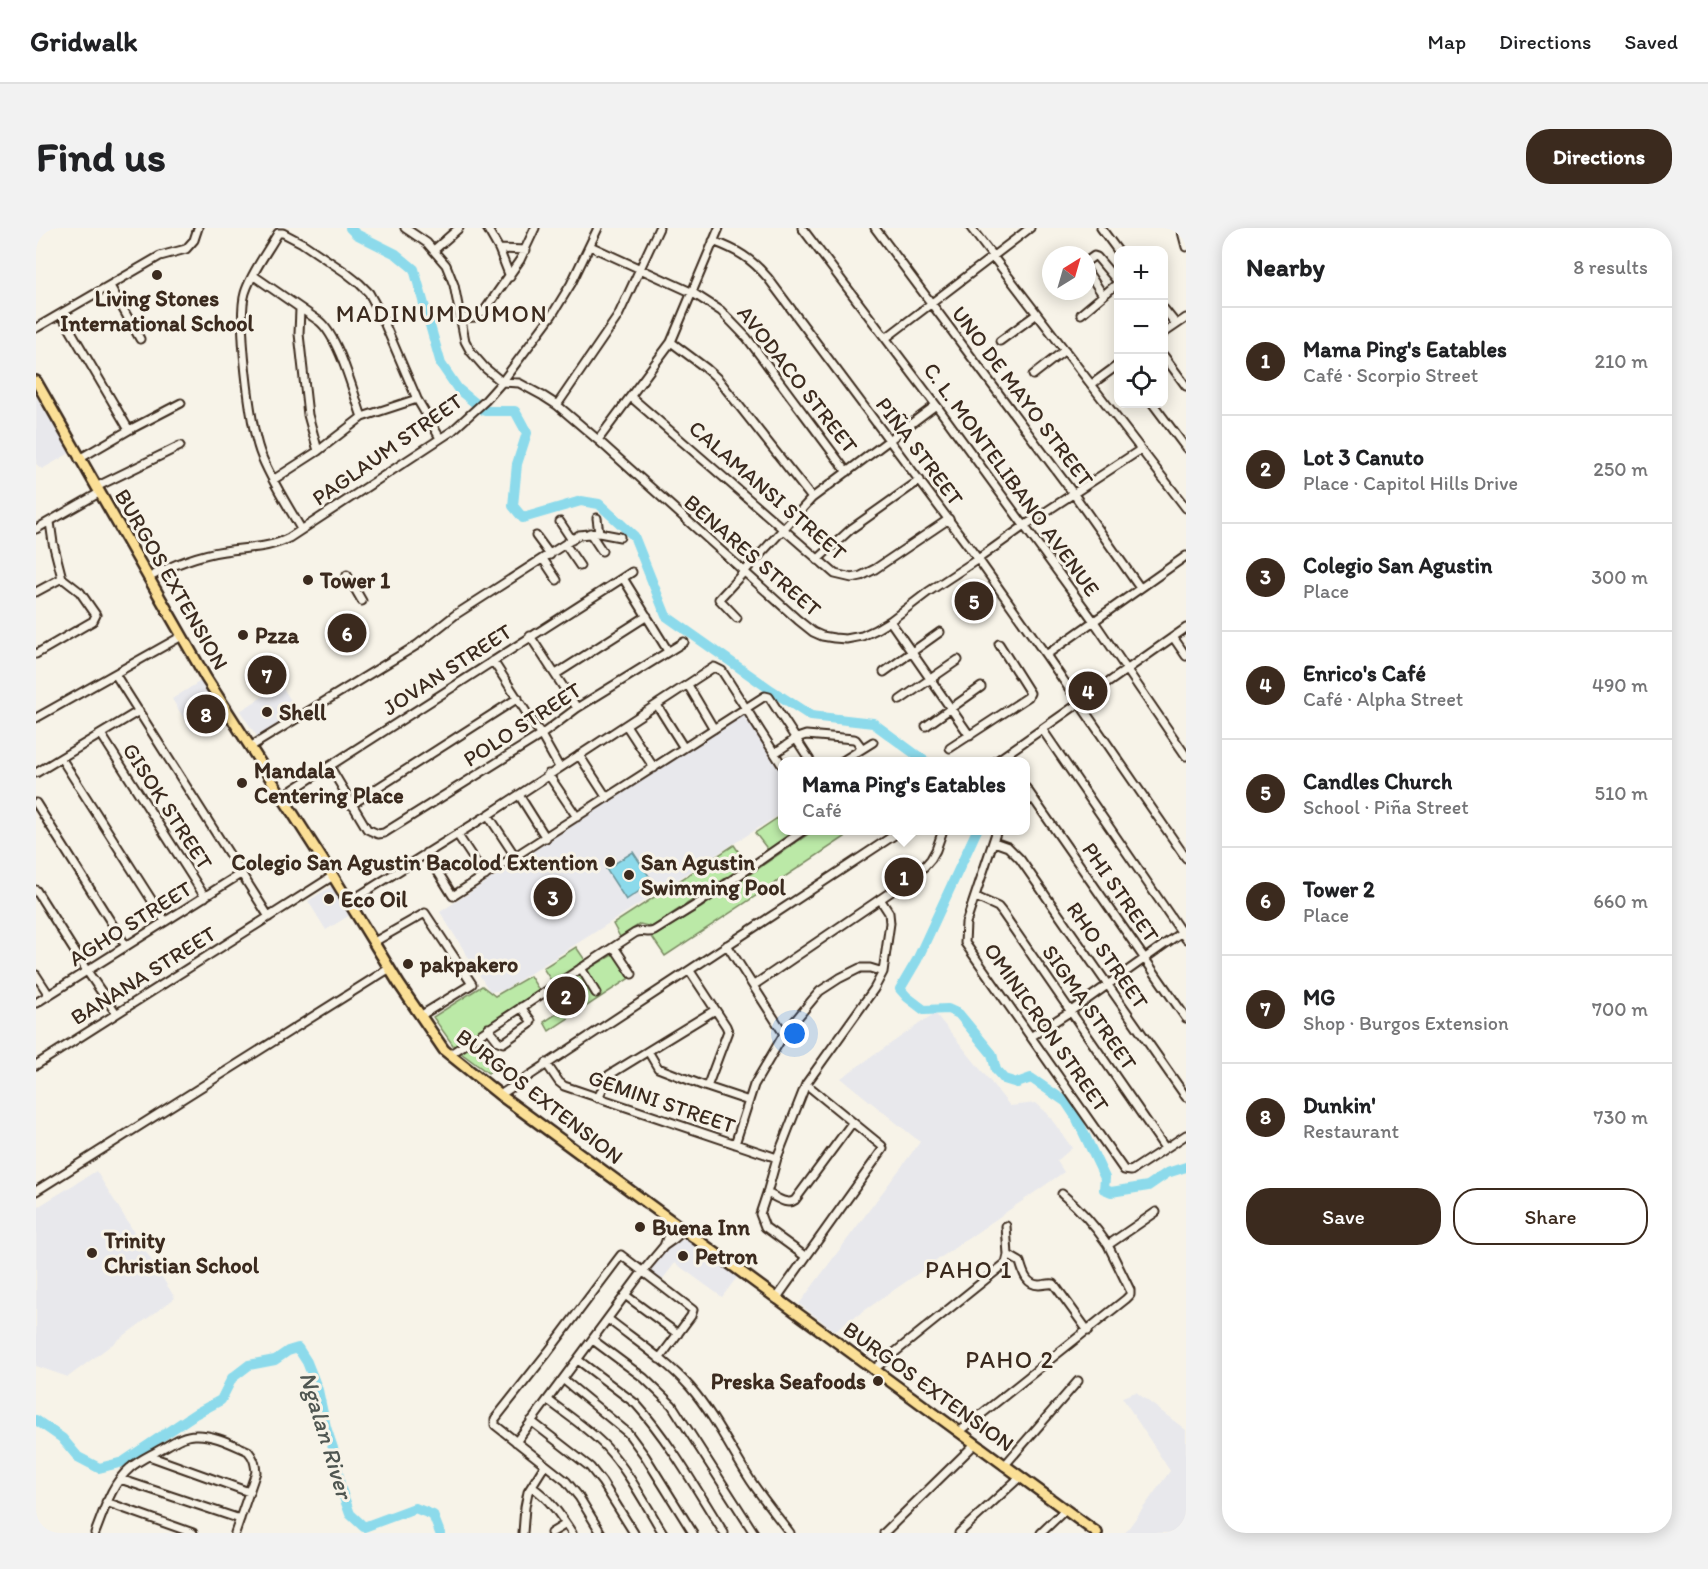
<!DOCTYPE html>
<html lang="en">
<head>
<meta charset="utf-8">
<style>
	:root { --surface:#fff; --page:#f2f2f2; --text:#202124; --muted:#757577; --line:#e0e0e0; --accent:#3b2a1e }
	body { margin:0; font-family:Itim,sans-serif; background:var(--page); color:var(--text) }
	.controls { position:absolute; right:18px; top:18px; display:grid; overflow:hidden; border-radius:12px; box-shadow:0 3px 15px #0003 }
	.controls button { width:54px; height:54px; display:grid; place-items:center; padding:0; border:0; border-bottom:2px solid var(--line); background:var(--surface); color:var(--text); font:30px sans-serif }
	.compass { position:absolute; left:1006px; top:18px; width:54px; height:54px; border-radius:50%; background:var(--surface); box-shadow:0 3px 15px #0003; rotate:37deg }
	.you { position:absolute; left:759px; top:806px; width:21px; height:21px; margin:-15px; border:4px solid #fff; border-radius:50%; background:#1a73e8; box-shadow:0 0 0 9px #1a73e833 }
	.badge { display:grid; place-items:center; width:39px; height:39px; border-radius:50%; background:var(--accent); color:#fff; font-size:20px; font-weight:700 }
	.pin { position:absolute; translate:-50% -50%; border:3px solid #fff; box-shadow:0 2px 6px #0006 }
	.popup { position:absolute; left:742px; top:529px; width:252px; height:78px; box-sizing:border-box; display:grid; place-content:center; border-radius:12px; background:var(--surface); filter:drop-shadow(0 2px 4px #0005); font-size:20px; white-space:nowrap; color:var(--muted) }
	.popup b { font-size:22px; color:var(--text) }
	.popup::after { content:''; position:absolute; left:50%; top:100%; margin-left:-12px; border:12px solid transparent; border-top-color:var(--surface) }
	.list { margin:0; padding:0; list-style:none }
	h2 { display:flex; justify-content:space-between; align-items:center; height:78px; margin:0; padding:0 24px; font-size:26px }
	h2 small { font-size:20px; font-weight:400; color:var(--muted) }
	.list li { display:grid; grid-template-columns:39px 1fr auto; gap:18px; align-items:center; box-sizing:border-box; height:108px; padding:0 24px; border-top:2px solid var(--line) }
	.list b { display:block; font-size:22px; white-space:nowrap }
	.list p { margin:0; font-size:20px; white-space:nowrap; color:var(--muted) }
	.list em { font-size:20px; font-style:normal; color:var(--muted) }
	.actions { display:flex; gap:12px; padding:18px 24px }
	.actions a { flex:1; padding:14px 0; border:2px solid var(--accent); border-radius:24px; text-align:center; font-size:21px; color:var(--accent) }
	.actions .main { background:var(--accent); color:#fff }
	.icon { flex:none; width:33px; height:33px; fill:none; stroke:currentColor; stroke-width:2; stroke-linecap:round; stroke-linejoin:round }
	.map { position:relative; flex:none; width:1150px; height:1305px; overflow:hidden; border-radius:24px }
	header { display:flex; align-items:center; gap:36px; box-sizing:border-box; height:84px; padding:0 30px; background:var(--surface); border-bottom:2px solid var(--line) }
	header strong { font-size:28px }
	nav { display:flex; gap:33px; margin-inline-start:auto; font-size:21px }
	.intro { display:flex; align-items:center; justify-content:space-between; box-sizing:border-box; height:144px; padding:0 36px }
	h1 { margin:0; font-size:42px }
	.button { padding:15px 27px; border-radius:24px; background:var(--accent); color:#fff; font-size:21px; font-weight:700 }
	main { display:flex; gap:36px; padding:0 36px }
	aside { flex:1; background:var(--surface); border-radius:24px; box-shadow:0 3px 15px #0003 }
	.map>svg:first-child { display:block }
	.built { fill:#e8e8ec }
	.green { fill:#bbe9a7; stroke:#7b8a62; stroke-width:1.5 }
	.water { fill:#8cdaeb; stroke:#6c9499; stroke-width:1.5 }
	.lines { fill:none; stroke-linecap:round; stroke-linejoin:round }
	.river { stroke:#8cdaeb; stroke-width:10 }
	.minor-casing { stroke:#3b2a1e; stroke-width:11 }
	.major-casing { stroke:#3b2a1e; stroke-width:14 }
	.minor { stroke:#f7f3e8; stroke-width:7 }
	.major { stroke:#fbdf96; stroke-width:9 }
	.poi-dot { fill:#3b2a1e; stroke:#f7f3e8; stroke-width:2 }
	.labels { text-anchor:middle; stroke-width:6; stroke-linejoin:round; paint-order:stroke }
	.poi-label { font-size:22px; font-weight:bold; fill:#3b2a1e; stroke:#f7f3e8; text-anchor:start }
	.street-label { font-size:22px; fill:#3b2a1e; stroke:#f7f3e8 }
	.neighbourhood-label { font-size:24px; letter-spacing:1.5px; fill:#3b2a1e; stroke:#f7f3e8 }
	.water-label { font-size:24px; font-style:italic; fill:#4f5651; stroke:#f7f3e8 }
</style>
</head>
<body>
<header>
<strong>Gridwalk</strong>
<nav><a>Map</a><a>Directions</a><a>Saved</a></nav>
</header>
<div class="intro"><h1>Find us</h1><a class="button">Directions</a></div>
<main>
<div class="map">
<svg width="1150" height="1305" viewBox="0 0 1150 1305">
	<rect width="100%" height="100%" fill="#f7f3e8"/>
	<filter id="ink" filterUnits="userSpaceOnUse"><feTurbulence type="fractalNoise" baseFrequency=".0167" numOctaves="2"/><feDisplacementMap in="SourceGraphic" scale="12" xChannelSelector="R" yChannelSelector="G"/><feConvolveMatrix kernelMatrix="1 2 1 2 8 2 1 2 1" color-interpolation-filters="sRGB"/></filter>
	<g filter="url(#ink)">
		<path class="built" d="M0,168L34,225L6,241L0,236Z
			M168,451L187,482L155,502L136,471Z
			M245,457L263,485L222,510L204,483Z
			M708,486L746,544V585L468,762L454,764L404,684Z
			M296,658L314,687L290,702L272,673Z
			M899,785L974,878L1000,875L1011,885L1036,920L1021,933L1028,944L799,1103L763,1076L884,914L805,850Z
			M60,943L139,1070L32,1149L0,1138V980Z
			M649,1011L701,1049L686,1069L639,1035L626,1052L614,1043L635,1016Z
			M1100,1164L1150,1202V1305H1089L1134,1243L1086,1169Z"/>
		<path class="green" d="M746,587V602L764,603L733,623L719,605Z
			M777,603H818L629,728L616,709L666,679Z
			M698,617L711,636L616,699L604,696L584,709L577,696Z
			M540,719L549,732L516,754L507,740Z
			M578,726L595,749L513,803L508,794L543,771L531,754L547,744Z
			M494,748L503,762L419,820L397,789L446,758L459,768Z
			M448,810L466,834L452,845L425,825Z"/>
		<path class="water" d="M597,624L617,654L590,672L570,641Z"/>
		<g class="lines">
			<path class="river" d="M314,0L320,6L360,26L378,41L405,136L422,161L449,183H479L491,205L481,236L477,278L487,290L545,273L563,276L598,308L630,388L735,462L775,488L837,495L890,534
				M941,602L881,732L864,761L871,769L888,782L912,781L923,786L956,826L960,842L968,851L981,855L995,850L1030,874L1040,889L1069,950L1068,961L1075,964L1112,958L1131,945L1150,939
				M0,1192L26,1210L42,1229L63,1240L87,1234L159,1186L185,1172L196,1150L213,1137L239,1132L252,1123L262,1120L271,1134L282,1162L290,1199L300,1229L304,1258L314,1286L328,1299L379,1280L397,1287L404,1305"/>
			<g class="minor-casing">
				<path id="minor" d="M369,0L391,15L410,37L418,57L429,113L435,124L449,140L466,154L483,155L507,168L521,177L562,212L762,392L777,404L786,408L798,410L810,411L826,408L839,402L854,393L892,364L942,331L988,298L1104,222
					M451,0L463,21L474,49
					M766,0L900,177L1057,392L1150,528
					M839,0L1037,265L1104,360
					M935,0L1150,280
					M1065,0L1082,23
					M1145,0L1150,19
					M677,13C701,22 715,30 732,50L942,331L1010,427L1150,630
					M554,18L657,65L685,83L711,110L811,244
					M463,21L490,22
					M398,22L423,0
					M1051,33L1058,28L1061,29L1082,54
					M1051,43L1067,67
					M218,48L283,93C303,109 317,164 326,189L282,223L237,252
					M74,58L104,111
					M264,81L263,106L272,187L282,223
					M1128,81L1140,96
					M25,86L93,202L145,175
					M1045,86L1082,55
					M424,90L439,89L449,82L484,32L499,0
					M0,100L124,28L150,21L158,12L162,0
					M1128,105L1150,90
					M850,110L994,0
					M964,113L1001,86
					M635,114L671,141L682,151L776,270
					M1128,128L1150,158
					M997,147L1029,122
					M1056,156L1082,137
					M595,169L799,346L816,350L825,348L839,341L913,291
					M1117,176L1150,220
					M521,177L582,88L623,0
					M326,189L381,171
					M562,212L635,114L683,0
					M43,231L93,202
					M60,259L144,218
					M561,290L563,305
					M524,294L536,312
					M0,301L63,265
					M265,301C251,276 234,251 224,224C214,196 201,92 209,65C215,45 232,23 242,5H247L266,15L309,44L323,55L333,65L344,85L381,171L404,210
					M554,305L566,323
					M500,308L514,327
					M529,316L544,338
					M507,331L521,352
					M781,332L815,301L884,252
					M311,347L326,373
					M112,350C136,337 161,327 188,323C210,319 232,321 253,310L416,203L449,173L466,154L516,87L535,56L562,0
					M587,350L632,423
					M0,364L26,350
					M701,390L683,371L776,270L900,177
					M854,393L934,508
					M494,408L541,480
					M1137,409L1150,428
					M0,426L57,393L60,387L44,364L26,350L17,315L14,294
					M1010,427L1150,328
					M457,433L505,507L523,539
					M848,444L904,404
					M79,446L233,689
					M520,446L611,388
					M652,457L678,501
					M864,472L922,432
					M621,477L648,520
					M0,490L146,408
					M590,497L618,540
					M890,498L945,459
					M1006,501L1150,711
					M65,506L169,669
					M214,519L381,417L419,387L543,307L563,305L584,309
					M914,520L992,469L994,465L963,416
					M739,525L761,510L770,507L818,511L820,512L826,520
					M543,527L571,570
					M25,530L129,693
					M805,534L837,514
					M959,534L1150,400
					M294,539L331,601L342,606L348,605L505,507L541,480L648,414
					M0,545L103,483
					M512,546L541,589
					M990,560L1150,790
					M483,567L510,610
					M247,568L596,344
					M0,575L90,718
					M990,575L997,570
					M315,577L482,470
					M452,587L479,628
					M961,602L930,695L929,715L1088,942L1095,943L1150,907
					M421,606L449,648
					M958,614L972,619L984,631L1150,869
					M390,625L417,668L729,468L733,469L775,534
					M0,662L51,743L80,785
					M940,669L962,679L966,684L1129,920
					M313,674L452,587L678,439L686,443L746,537
					M338,714L389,685L436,756L384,788
					M691,717L748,806
					M578,719L596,746
					M545,740L560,765
					M654,743L690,798L692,803L671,859
					M0,747L13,767
					M718,757L859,661L888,639L895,631L900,622L907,602
					M513,761L524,781
					M0,775L206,645
					M452,800L462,813L467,815L494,796L495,793L485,779
					M996,808L1035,783L1150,701
					M612,823L622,840L671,859L713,873
					M413,827L599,705C606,701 612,706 618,703L663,675L768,602
					M510,835L523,854L528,858L741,930
					M0,837L297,648
					M464,867L866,602
					M562,870L573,847L679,782
					M699,916L718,857L748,806L777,771L784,763L804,750L824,740H834L847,744
					M0,963L354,740
					M731,965C740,969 751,978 759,972L816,895
					M1026,966C1043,980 1059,998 1072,1017L1120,984
					M628,1018L637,994
					M972,1027L984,1034C987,1044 990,1057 1003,1057C1009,1057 1012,1055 1018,1056L1052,1103
					M770,1029L729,999L724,986L731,965L741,930L770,856L838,761L847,744L854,695L853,685L844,671
					M589,1067L642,1106
					M740,1071L847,921L846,918L770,856
					M572,1091C600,1113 631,1133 654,1159C678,1187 695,1222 715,1253C727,1271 741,1288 754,1305
					M557,1112L608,1150L636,1177L718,1305
					M542,1132L600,1176C635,1215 660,1261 688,1305
					M837,1142L970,1035L972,1027L970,998
					M528,1152L592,1205L609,1228L657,1305
					M512,1172C531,1187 553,1201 570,1219C593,1244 609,1276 627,1305
					M495,1193L554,1239L566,1254L598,1305
					M923,1204L1090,1071L1094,1067V1062L1072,1017
					M480,1214L607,1043L628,1018L638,1011L648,1002
					M113,1228L213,1264
					M968,1238L1042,1153
					M84,1251L204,1291
					M496,1259C513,1270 525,1288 536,1305
					M70,1274L157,1305
					M59,1305C68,1283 75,1256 94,1240C103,1232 115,1227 125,1221C136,1215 147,1207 159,1207C177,1206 196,1216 212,1223C218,1230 219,1235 220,1244L199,1305
					M487,1305L489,1279L492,1264L509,1237
					M515,1305L530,1296
					M565,1305L543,1269L530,1253L459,1197V1191L512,1124L585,1027L657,1082L655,1088L623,1131
					M848,1305L939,1216
					M923,1305L984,1249
					M1005,1305L1029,1282"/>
			</g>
			<g class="major-casing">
				<path id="major" d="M0,153L170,450L297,648L363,756L408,822L464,867L1061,1305"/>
			</g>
			<use href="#minor" class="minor"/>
			<use href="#major" class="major"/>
		</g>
	</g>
	<g class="poi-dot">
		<circle cx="121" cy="47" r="6"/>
		<circle cx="272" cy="352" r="6"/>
		<circle cx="207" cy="407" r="6"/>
		<circle cx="231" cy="484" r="6"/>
		<circle cx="206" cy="555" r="6"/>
		<circle cx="574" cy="634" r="6"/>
		<circle cx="593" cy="647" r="6"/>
		<circle cx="293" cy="671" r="6"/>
		<circle cx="372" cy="736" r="6"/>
		<circle cx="604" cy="999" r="6"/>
		<circle cx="56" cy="1025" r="6"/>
		<circle cx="647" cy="1028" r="6"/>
		<circle cx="842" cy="1153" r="6"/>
	</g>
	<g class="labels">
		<g class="poi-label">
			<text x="121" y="78" text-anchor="middle">Living Stones<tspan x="121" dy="25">International School</tspan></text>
			<text x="284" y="360">Tower 1</text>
			<text x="219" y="415">Pzza</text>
			<text x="243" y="492">Shell</text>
			<text x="218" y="550">Mandala<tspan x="218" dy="25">Centering Place</tspan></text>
			<text x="562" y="642" text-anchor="end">Colegio San Agustin Bacolod Extention</text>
			<text x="605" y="642">San Agustin<tspan x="605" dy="25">Swimming Pool</tspan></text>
			<text x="305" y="679">Eco Oil</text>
			<text x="384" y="744">pakpakero</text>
			<text x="616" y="1007">Buena Inn</text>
			<text x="68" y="1020">Trinity<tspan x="68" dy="25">Christian School</tspan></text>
			<text x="659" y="1036">Petron</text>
			<text x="830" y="1161" text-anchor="end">Preska Seafoods</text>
		</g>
		<g class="street-label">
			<text transform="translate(762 151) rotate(52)" y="8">AVODACO STREET</text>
			<text transform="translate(987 168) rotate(53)" y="8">UNO DE MAYO STREET</text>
			<text transform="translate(351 221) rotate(-35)" y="8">PAGLAUM STREET</text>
			<text transform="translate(884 223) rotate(53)" y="8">PIÑA STREET</text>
			<text transform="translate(976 251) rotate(54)" y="8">C. L. MONTELIBANO AVENUE</text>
			<text transform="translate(732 262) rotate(41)" y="8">CALAMANSI STREET</text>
			<text transform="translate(717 327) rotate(41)" y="8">BENARES STREET</text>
			<text transform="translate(136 351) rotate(60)" y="8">BURGOS EXTENSION</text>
			<text transform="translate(411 441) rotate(-33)" y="8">JOVAN STREET</text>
			<text transform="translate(486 496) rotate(-33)" y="8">POLO STREET</text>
			<text transform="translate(132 578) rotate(57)" y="8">GISOK STREET</text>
			<text transform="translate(1085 664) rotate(55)" y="8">PHI STREET</text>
			<text transform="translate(94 695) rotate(-32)" y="8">AGHO STREET</text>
			<text transform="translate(1072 727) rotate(55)" y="8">RHO STREET</text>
			<text transform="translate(107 747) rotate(-32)" y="8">BANANA STREET</text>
			<text transform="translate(1054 779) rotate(55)" y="8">SIGMA STREET</text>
			<text transform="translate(1011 799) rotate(55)" y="8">OMINICRON STREET</text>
			<text transform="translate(504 868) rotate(38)" y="8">BURGOS EXTENSION</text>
			<text transform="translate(626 873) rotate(19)" y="8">GEMINI STREET</text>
			<text transform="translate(893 1158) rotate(36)" y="8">BURGOS EXTENSION</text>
		</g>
		<g class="neighbourhood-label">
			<text x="406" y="94">MADINUMDUMON</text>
			<text x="933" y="1050">PAHO 1</text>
			<text x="974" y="1140">PAHO 2</text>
		</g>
		<g class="water-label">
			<text transform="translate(290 1207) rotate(73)" y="8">Ngalan River</text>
		</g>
	</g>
</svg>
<div class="controls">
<button>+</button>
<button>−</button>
<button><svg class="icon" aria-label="locate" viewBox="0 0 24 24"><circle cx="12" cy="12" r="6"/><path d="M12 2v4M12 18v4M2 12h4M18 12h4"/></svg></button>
</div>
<svg class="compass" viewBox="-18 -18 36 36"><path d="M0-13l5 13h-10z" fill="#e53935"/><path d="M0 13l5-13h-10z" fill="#757577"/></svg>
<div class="you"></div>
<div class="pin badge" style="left:868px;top:649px">1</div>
<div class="popup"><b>Mama Ping's Eatables</b>Café</div>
<div class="pin badge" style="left:530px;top:768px">2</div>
<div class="pin badge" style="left:517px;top:669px">3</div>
<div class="pin badge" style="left:1052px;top:463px">4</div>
<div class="pin badge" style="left:938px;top:373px">5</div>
<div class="pin badge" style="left:311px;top:405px">6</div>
<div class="pin badge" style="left:231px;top:447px">7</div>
<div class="pin badge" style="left:170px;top:486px">8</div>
</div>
<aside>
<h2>Nearby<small>8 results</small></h2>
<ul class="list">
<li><span class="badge">1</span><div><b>Mama Ping's Eatables</b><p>Café · Scorpio Street</p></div><em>210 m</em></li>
<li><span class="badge">2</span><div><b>Lot 3 Canuto</b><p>Place · Capitol Hills Drive</p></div><em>250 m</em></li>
<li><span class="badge">3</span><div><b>Colegio San Agustin</b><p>Place</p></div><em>300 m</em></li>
<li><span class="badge">4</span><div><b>Enrico's Café</b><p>Café · Alpha Street</p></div><em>490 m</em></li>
<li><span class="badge">5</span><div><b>Candles Church</b><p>School · Piña Street</p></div><em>510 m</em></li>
<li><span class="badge">6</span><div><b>Tower 2</b><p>Place</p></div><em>660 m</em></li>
<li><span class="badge">7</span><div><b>MG</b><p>Shop · Burgos Extension</p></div><em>700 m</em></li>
<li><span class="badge">8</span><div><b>Dunkin'</b><p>Restaurant</p></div><em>730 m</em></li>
</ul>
<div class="actions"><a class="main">Save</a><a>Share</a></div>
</aside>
</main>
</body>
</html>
